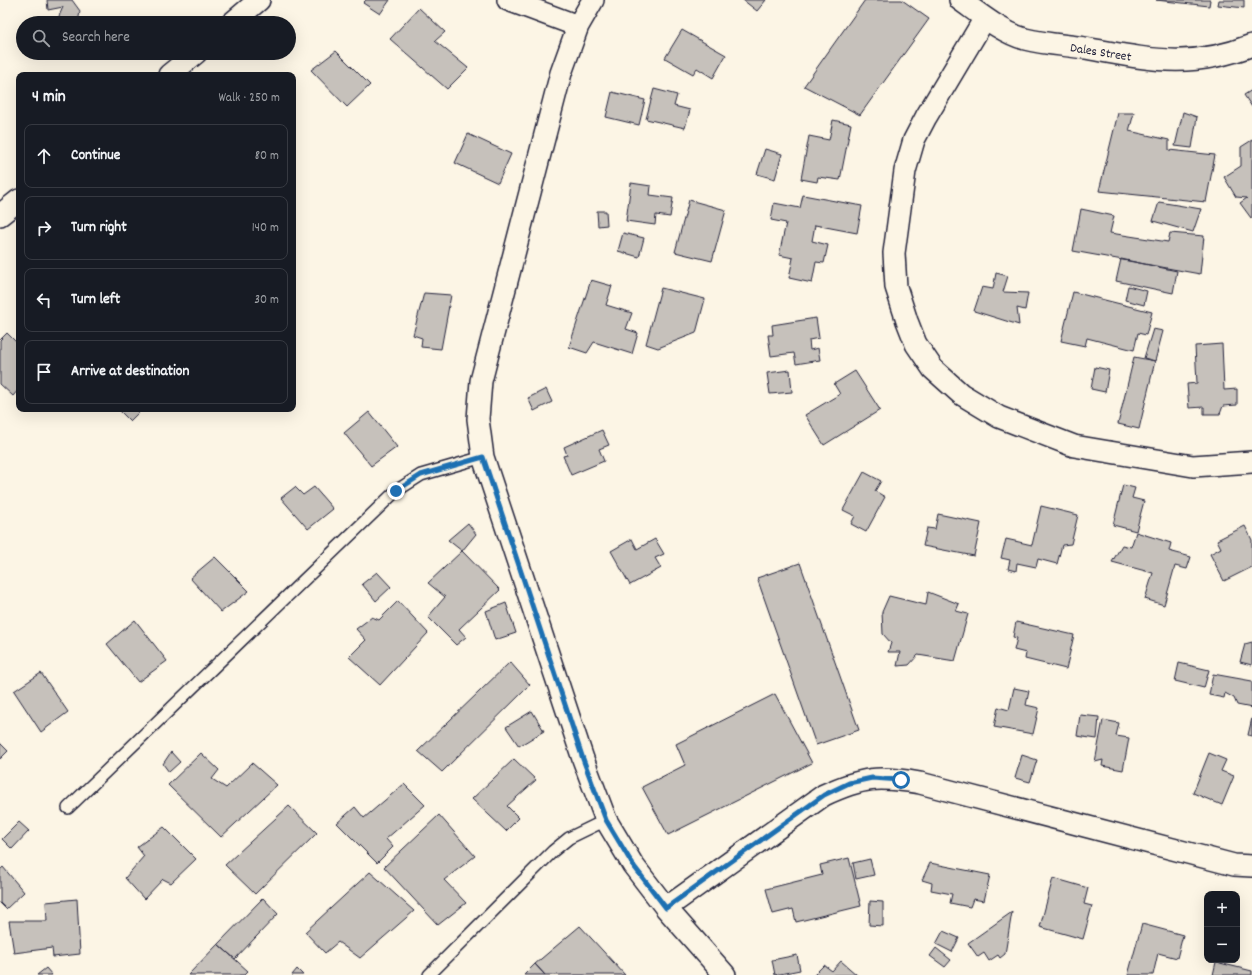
<!DOCTYPE html>
<html lang="en">
<head>
<meta charset="utf-8">
<style>
	:root { --surface:#171b24; --page:#242831; --text:#f1f3f6; --muted:#9ea1a6; --line:#363941 }
	body { margin:0; font-family:Dekko,sans-serif; background:var(--page); color:var(--text) }
	.controls { position:absolute; right:12px; bottom:12px; display:grid; overflow:hidden; border-radius:8px; box-shadow:0 4px 16px #0002 }
	.controls button { width:36px; height:36px; display:grid; place-items:center; padding:0; border:0; border-bottom:1px solid var(--line); background:var(--surface); color:var(--text); font:20px sans-serif }
	.stop { position:absolute; width:12px; height:12px; margin:-9px; border:3px solid #1f6fb2; border-radius:50%; background:#fff }
	.stop.end { background:#1f6fb2; border-color:#fff; box-shadow:0 1px 4px #0008 }
	.list { margin:0; padding:0; list-style:none }
	h2 { display:flex; justify-content:space-between; align-items:center; height:52px; margin:0; padding:0 16px; font-size:17px }
	h2 small { font-size:13px; font-weight:400; color:var(--muted) }
	.list li { display:grid; grid-template-columns:26px 1fr auto; gap:12px; align-items:center; box-sizing:border-box; height:64px; margin:0 8px 8px; padding:0 8px; border:1px solid var(--line); border-radius:8px }
	.list b { display:block; font-size:15px; white-space:nowrap }
	.list em { font-size:13px; font-style:normal; color:var(--muted) }
	.icon { flex:none; width:22px; height:22px; fill:none; stroke:currentColor; stroke-width:2; stroke-linecap:round; stroke-linejoin:round }
	.map { position:relative; flex:none; width:1252px; height:975px; overflow:hidden }
	.search { position:absolute; background:var(--surface); box-shadow:0 4px 16px #0002; left:16px; top:16px; width:280px; height:44px; display:flex; align-items:center; gap:10px; box-sizing:border-box; padding:0 14px; border-radius:22px; color:var(--muted); font-size:15px }
	.panel { position:absolute; background:var(--surface); box-shadow:0 4px 16px #0002; left:16px; top:72px; width:280px; height:340px; border-radius:8px }
	.map>svg:first-child { display:block }
	.building { fill:#c6c1bb; stroke:#22223b }
	.lines { fill:none; stroke-linecap:round; stroke-linejoin:round }
	.service-casing { stroke:#22223b; stroke-width:14 }
	.minor-casing { stroke:#22223b; stroke-width:24 }
	.service { stroke:#fcf5e5; stroke-width:11 }
	.minor { stroke:#fcf5e5; stroke-width:21 }
	.route { stroke:#1f6fb2; stroke-width:5 }
	.labels { text-anchor:middle; stroke-width:3; stroke-linejoin:round; paint-order:stroke }
	.street-label { font-size:13px; fill:#22223b; stroke:#fcf5e5 }
</style>
</head>
<body>
<div class="map">
<svg width="1252" height="975" viewBox="0 0 1252 975">
	<rect width="100%" height="100%" fill="#fcf5e5"/>
	<filter id="ink" filterUnits="userSpaceOnUse"><feTurbulence type="fractalNoise" baseFrequency=".025" numOctaves="2"/><feDisplacementMap in="SourceGraphic" scale="8" xChannelSelector="R" yChannelSelector="G"/><feConvolveMatrix kernelMatrix="1 2 1 2 8 2 1 2 1" color-interpolation-filters="sRGB"/></filter>
	<g filter="url(#ink)">
		<path class="building" d="M47,0H72L80,11L78,23H56L63,7L48,10Z
			M366,0H390L380,14L363,3Z
			M743,0H766L757,11Z
			M865,0H902L929,19L860,115L804,86Z
			M1156,0H1210L1209,6Z
			M1219,0H1244V8L1218,5Z
			M419,8L445,32L435,41L468,68L447,89L390,39Z
			M682,30L726,55L713,78L697,68L693,74L665,58Z
			M336,51L370,85L347,107L311,70Z
			M654,89L677,95L674,106L690,110L685,128L646,119Z
			M1252,90V107L1244,95Z
			M612,92L645,100L639,125L606,117Z
			M1183,112L1197,117L1192,148L1175,146Z
			M1118,113H1134L1129,131L1169,140V150L1215,155L1206,202L1099,191Z
			M833,120L851,124L840,180L818,177L817,182L801,179L809,136L829,140Z
			M468,134L511,154L498,183L455,163Z
			M1252,140V218H1251L1240,203L1247,198L1236,197L1224,177L1241,166V147Z
			M765,149L782,154L775,179L757,174Z
			M631,183L651,186L650,195L673,198L670,217L656,215L655,225L626,221Z
			M803,195L862,206L857,233L815,225L812,241L828,245L824,263L816,262L812,283L789,278L793,258L779,255L786,223L771,220L774,203L800,208Z
			M689,200L726,210L712,261L675,252Z
			M1159,202L1201,209L1193,232L1153,221Z
			M1081,209L1114,216L1110,233L1168,242L1170,233L1204,236L1200,274L1073,251Z
			M597,211H606L607,225L598,226Z
			M623,233L644,238L639,257L618,251Z
			M1121,259L1177,271L1173,293L1116,281Z
			M996,273L1008,276L1003,292L1028,293L1025,310L1017,308L1019,325L974,311L982,287L993,289Z
			M591,280L612,286L606,305L632,313L626,329L638,333L632,354L594,342L587,353L569,347Z
			M1128,286L1147,291L1144,305L1125,300Z
			M661,288L705,299L696,333L658,348L646,344Z
			M1073,292L1152,312L1146,335L1138,333L1134,350L1087,338L1085,346L1061,341Z
			M424,293L451,295L441,349L421,347L422,338L413,335Z
			M816,318L819,338L809,340L810,350L818,348L820,360L796,364L794,353L771,356L768,335H773L772,325Z
			M1153,329L1163,331L1155,361L1144,358Z
			M7,333L19,345V389L13,396L0,384V340Z
			M1222,344L1224,390L1237,389V405L1223,406L1220,414H1204V407L1189,408L1187,384L1197,383L1195,346Z
			M1134,357L1155,361L1139,429L1118,424Z
			M1095,367L1109,370L1105,392L1091,389Z
			M790,370L792,392L770,394L767,373Z
			M855,371L880,410L824,445L805,415L840,394L834,384Z
			M546,389L552,402L534,411L528,398Z
			M118,409H142L130,421Z
			M369,412L397,447L371,466L344,433Z
			M602,430L609,445L599,449L604,461L571,475L563,456L567,455L564,447Z
			M864,472L881,481L875,491L885,497L866,532L851,524L855,516L843,510Z
			M1123,485L1135,488L1132,498L1144,501L1136,531L1113,525Z
			M295,487L303,495L314,487L333,509L308,529L281,498Z
			M1041,506L1078,515L1071,544L1062,545L1057,564L1038,559L1036,567L1017,563L1016,571L1008,569L1010,560L1001,558L1006,539L1032,545Z
			M938,514L981,523L974,556L923,546L927,528L935,529Z
			M468,523L476,534L462,551L448,540Z
			M1245,526L1252,540V567L1224,581L1210,554L1221,548L1217,540Z
			M1136,532L1171,543L1169,551L1191,557L1187,569L1175,566L1164,605L1145,599L1153,573L1112,562L1122,545L1131,547Z
			M632,539L637,549L655,539L664,554L655,558L661,568L630,585L611,551Z
			M462,551L500,590L459,629L466,637L456,645L428,617L445,597L428,583Z
			M215,557L249,591L221,612L190,578Z
			M800,563L859,730L816,745L757,578Z
			M377,572L391,587L376,601L362,584Z
			M928,592L959,604L956,611L968,614L955,661L918,655L909,665L897,666L900,652H888L891,643L883,634L882,612L889,596L926,605Z
			M398,601L428,633L380,685L349,657L366,640L356,629L372,617L379,620Z
			M506,603L516,633L495,640L486,611Z
			M135,620L167,661L138,682L107,644Z
			M1016,622L1074,635L1066,669L1025,659L1026,653L1014,650L1017,638L1013,637Z
			M1252,642V665L1240,662L1245,644Z
			M510,662L530,685L442,772L418,751Z
			M1179,663L1209,670L1204,688L1175,681Z
			M41,673L68,712L41,732L14,691Z
			M1213,674L1252,681V708L1237,705L1234,698L1225,693L1224,698L1209,695Z
			M1014,688L1029,691L1026,705L1039,708L1033,734L994,727L998,707L1009,710Z
			M775,694L812,763L668,835L642,787L685,765L676,744Z
			M532,711L544,731L519,746L506,727Z
			M1080,715L1099,717L1097,739L1077,736Z
			M1252,718V736L1248,735Z
			M1103,720L1119,723L1116,736L1129,738L1123,770L1102,766L1103,760L1095,762Z
			M0,743L8,751L0,759Z
			M171,752L180,762L169,772L163,764Z
			M201,753L219,770L212,779L226,788L252,763L277,785L221,837L168,785Z
			M1209,753L1226,760L1221,771L1234,776L1222,805L1193,793Z
			M1022,755L1037,760L1030,782L1015,778Z
			M514,759L536,780L507,806L519,818L506,831L472,799Z
			M404,784L425,805L386,839L393,847L377,863L337,823L355,807L364,818Z
			M289,806L317,833L255,894L225,865Z
			M439,815L475,856L444,880L466,903L438,925L384,867Z
			M19,822L29,831L12,849L2,839Z
			M164,827L196,859L171,883L163,879L144,899L125,878L144,856L137,847Z
			M849,858L861,906L796,922L793,909L773,914L766,889L822,875L820,865Z
			M870,859L874,875L856,879L853,863Z
			M930,863L990,875L984,901L973,899L970,907L950,903L952,894L931,890L932,883L922,880Z
			M3,867L24,892L6,909L0,903V870Z
			M370,872L414,911L360,958L338,942L325,953L305,932Z
			M1053,878L1088,888L1084,904L1092,906L1083,939L1040,927Z
			M263,898L278,914L235,959L218,944Z
			M77,899L80,954L53,957L52,948L14,953L9,921H47L46,902Z
			M870,901L883,902V926L869,925Z
			M1012,912L1005,954L1000,958L998,955L989,961L984,953L978,957L968,943Z
			M1142,924L1183,935L1177,958L1158,953L1153,975H1128Z
			M580,926L625,975H545L535,964Z
			M943,931L959,938L952,952L936,944Z
			M218,944L248,971L244,975H188Z
			M936,948L951,960L945,967L930,956Z
			M797,955L800,970L775,975L772,960Z
			M841,961L857,975H814L824,965L832,971Z
			M1216,962L1252,971V975H1213Z
			M535,964L545,975H524Z
			M46,968L52,975H37Z
			M297,969L303,975H292Z"/>
		<g class="lines">
			<g class="service-casing">
				<path id="service" d="M68,808L396,491L421,475L483,457
					M429,975L553,851L569,838L606,820"/>
			</g>
			<g class="minor-casing">
				<path id="minor" d="M508,0L578,26
					M593,0L578,26L561,73L481,381L478,419L483,457L583,759L606,820L633,865L666,908L725,975
					M960,0C980,14 1001,32 1025,39C1044,44 1065,45 1085,48C1148,59 1190,70 1252,45
					M985,18L926,117L914,140L905,171L894,253L896,287L907,321L916,344L933,369L961,394L999,417L1074,446L1193,466L1252,462
					M232,23L259,0
					M169,75L196,53
					M0,215L19,200
					M666,908L824,795C863,777 878,776 920,783L1234,865L1252,866"/>
			</g>
			<use href="#service" class="service"/>
			<use href="#minor" class="minor"/>
		</g>
	</g>
	<g class="lines" filter="url(#ink)">
		<path class="route" d="M396,491L421,475L483,457L583,759L606,820L633,865L666,908L824,795L849,783L872,778L901,780"/>
	</g>
	<g class="labels">
		<g class="street-label">
			<text transform="translate(1101 51) rotate(9)" y="5">Dales Street</text>
		</g>
	</g>
</svg>
<div class="controls">
<button>+</button>
<button>−</button>
</div>
<div class="stop" style="left:901px;top:780px"></div>
<div class="stop end" style="left:396px;top:491px"></div>
<div class="search"><svg class="icon" aria-label="search" viewBox="0 0 24 24"><circle cx="10" cy="10" r="6"/><path d="M15 15l6 6"/></svg>Search here</div>
<section class="panel">
<h2>4 min<small>Walk · 250 m</small></h2>
<ul class="list">
<li><svg class="icon" aria-label="ahead" viewBox="0 0 24 24"><path d="M12 20V5M6 11l6-6 6 6"/></svg><div><b>Continue</b></div><em>80 m</em></li>
<li><svg class="icon" aria-label="right" viewBox="0 0 24 24"><path d="M7 20v-9h11M14 6l5 5-5 5"/></svg><div><b>Turn right</b></div><em>140 m</em></li>
<li><svg class="icon" aria-label="left" viewBox="0 0 24 24"><path d="M17 20v-9H6M10 6l-5 5 5 5"/></svg><div><b>Turn left</b></div><em>30 m</em></li>
<li><svg class="icon" aria-label="arrive" viewBox="0 0 24 24"><path d="M6 21V4h12l-3 4 3 4H6"/></svg><div><b>Arrive at destination</b></div></li>
</ul>
</section>
</div>
</body>
</html>
